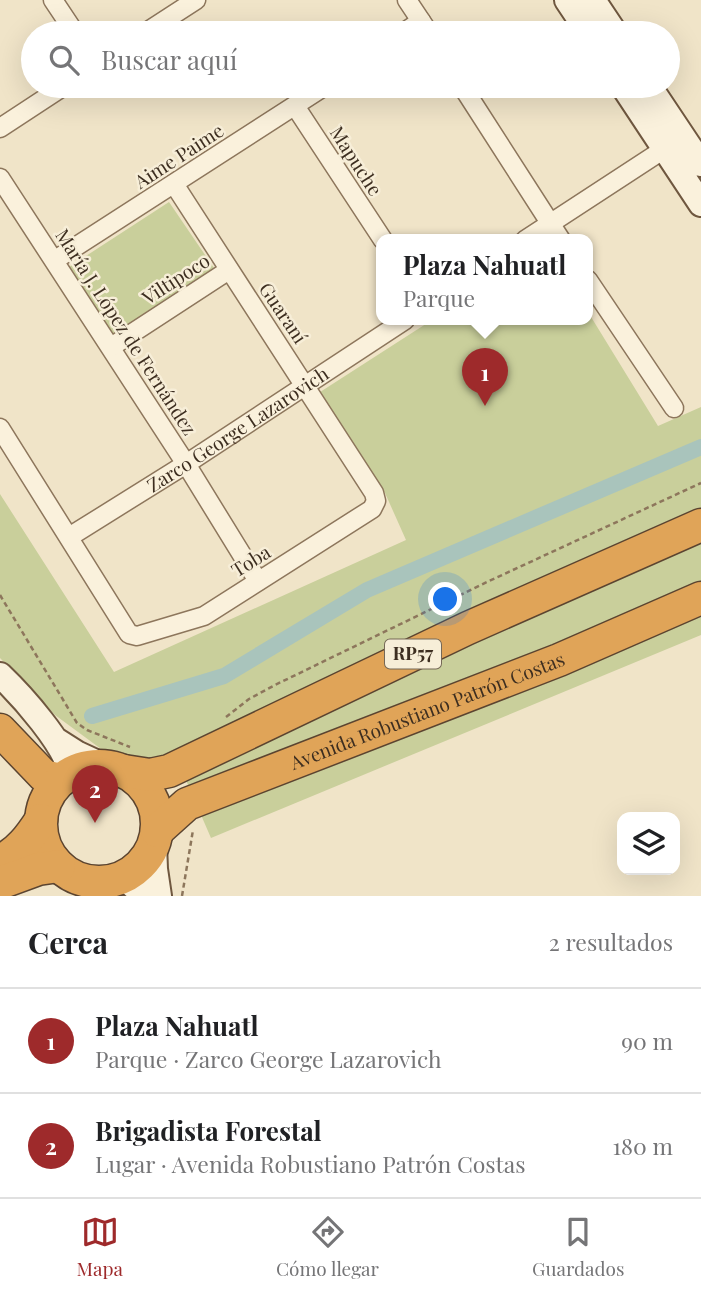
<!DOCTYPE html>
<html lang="es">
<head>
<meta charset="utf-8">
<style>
	:root { --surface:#fff; --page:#f2f2f2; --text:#202124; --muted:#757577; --line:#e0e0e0; --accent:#9e2a2b }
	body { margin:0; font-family:"Playfair Display",serif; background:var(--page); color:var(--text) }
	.controls { position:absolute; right:21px; bottom:21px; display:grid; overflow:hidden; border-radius:14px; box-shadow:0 7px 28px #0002 }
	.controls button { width:63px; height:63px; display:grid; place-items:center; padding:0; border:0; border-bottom:2px solid var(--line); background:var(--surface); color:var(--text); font:35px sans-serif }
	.you { position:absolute; left:446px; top:600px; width:24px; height:24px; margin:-18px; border:5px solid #fff; border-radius:50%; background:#1a73e8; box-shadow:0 0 0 10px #1a73e833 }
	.badge { display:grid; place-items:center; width:46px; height:46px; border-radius:50%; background:var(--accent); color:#fff; font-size:23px; font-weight:700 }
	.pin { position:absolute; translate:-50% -58px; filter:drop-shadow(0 2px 4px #0008) }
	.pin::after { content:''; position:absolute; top:37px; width:24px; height:21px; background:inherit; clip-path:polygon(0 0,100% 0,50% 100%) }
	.popup { position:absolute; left:376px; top:234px; width:217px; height:91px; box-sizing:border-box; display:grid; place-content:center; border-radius:14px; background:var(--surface); filter:drop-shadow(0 2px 5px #0005); font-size:23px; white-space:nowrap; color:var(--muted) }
	.popup b { font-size:26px; color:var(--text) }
	.popup::after { content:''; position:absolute; left:50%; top:100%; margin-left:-14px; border:14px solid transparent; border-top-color:var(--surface) }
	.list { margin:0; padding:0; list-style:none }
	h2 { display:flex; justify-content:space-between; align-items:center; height:91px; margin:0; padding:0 28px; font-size:30px }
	h2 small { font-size:23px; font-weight:400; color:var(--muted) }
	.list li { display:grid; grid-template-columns:46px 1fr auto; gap:21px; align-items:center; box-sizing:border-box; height:105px; padding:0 28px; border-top:2px solid var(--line) }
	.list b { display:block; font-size:26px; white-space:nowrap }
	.list p { margin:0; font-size:23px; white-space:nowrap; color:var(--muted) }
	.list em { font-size:23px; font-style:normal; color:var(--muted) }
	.icon { flex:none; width:38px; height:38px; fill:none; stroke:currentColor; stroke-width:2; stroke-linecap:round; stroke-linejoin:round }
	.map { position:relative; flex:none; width:701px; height:896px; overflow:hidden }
	.search { position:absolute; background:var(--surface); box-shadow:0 7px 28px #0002; left:21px; right:21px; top:21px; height:77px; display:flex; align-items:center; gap:18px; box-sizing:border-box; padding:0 24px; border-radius:38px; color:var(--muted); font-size:26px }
	.sheet { height:301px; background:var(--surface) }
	nav { display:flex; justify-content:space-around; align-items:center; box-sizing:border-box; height:98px; border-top:2px solid var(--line); background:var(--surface); font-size:19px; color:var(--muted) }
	nav a { display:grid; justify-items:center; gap:4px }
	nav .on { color:var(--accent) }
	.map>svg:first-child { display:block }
	.green { fill:#c9cf9b }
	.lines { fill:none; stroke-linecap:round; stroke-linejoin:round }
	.canal { stroke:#a9c4bc; stroke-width:16 }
	.street-casing { stroke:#8d765c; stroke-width:21 }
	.secondary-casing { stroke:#6f573f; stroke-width:28 }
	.highway-casing { stroke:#5b4430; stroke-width:35 }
	.path { stroke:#8d765c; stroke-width:2.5; stroke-dasharray:5 3.5; stroke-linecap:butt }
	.street { stroke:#faf1dc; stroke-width:18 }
	.secondary { stroke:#faf1dc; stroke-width:24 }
	.highway { stroke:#e0a458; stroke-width:32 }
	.labels { text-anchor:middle; stroke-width:5; stroke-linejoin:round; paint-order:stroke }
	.shield { fill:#f7eed8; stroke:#756857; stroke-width:2 }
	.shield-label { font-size:18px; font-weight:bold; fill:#3d2e20 }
	.street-label { font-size:19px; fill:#3d2e20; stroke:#f7eed8 }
</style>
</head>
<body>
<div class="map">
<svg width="701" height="896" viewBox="0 0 701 896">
	<rect width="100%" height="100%" fill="#f0e4c8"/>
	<path class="green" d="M169,202L218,274L117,340L69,267Z
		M588,312L658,426L701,407V635L211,838L175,755L116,760L55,715L0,658V494L114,672L406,540L385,493L317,394L432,320H588Z"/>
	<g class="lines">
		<path class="canal" d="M92,716L224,676L367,590L701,447"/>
		<g class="street-casing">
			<g id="street">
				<path d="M53,0L75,33"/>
				<path d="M407,0L429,33"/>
				<path d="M145,33L196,0"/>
				<path d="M403,33L421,21"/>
				<path d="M462,86L561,240"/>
				<path d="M295,106L383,240"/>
				<path d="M0,128L64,86"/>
				<path d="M0,178L186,464L258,581"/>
				<path d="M525,240L675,142"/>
				<path d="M55,260L325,86"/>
				<path d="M588,280L674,408"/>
				<path d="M111,347L229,270"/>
				<path d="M0,428L129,634L137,636L204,616L372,509L376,501L374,493L174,184"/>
				<path id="s1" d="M69,537L186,464L405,320"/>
			</g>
		</g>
		<g class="secondary-casing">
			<path id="secondary" d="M567,0L589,33
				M593,0L615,33
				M623,86L701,204
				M649,86L701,164
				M0,675C22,696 65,744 71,773
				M56,740L78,754L104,766
				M154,843L155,869L159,896
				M123,877L145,896"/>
		</g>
		<g class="highway-casing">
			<g id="highway">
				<path d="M0,730L44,776L61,780"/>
				<circle cx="99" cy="824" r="58"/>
				<path d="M124,771L150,775L169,771L468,628L701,525"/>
				<path id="s2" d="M157,831L187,804L559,660L701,598"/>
				<path d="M0,861C19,852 30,837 41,820"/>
				<path d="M0,883L38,869L59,866"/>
			</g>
		</g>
		<path class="path" d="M0,595L77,723L87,730L130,747
			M226,717L249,699L275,685L487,582L701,483
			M182,896L193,830"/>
		<use href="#street" class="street"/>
		<use href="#secondary" class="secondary"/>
		<use href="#highway" class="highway"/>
	</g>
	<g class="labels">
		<rect class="shield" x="385" y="639.5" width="56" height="29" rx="5"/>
		<g class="shield-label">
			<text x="413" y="660">RP57</text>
		</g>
		<g class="street-label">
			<text transform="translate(179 156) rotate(-33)" y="7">Aime Paime</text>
			<text transform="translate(356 161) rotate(57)" y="7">Mapuche</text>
			<text transform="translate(176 279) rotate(-33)" y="7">Viltipoco</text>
			<text transform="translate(283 313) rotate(56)" y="7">Guaraní</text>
			<text transform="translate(126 332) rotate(57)" y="7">María J. López de Fernández</text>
			<text dy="7" stroke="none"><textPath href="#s1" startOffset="200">Zarco George Lazarovich</textPath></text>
			<text transform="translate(251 561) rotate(-32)" y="7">Toba</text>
			<text dy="7" stroke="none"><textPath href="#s2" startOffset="298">Avenida Robustiano Patrón Costas</textPath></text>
		</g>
	</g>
</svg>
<div class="controls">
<button><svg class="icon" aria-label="layers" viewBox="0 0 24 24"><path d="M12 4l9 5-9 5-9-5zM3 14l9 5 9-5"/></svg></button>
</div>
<div class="you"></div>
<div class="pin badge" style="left:485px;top:406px">1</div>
<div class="popup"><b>Plaza Nahuatl</b>Parque</div>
<div class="pin badge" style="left:95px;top:823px">2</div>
<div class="search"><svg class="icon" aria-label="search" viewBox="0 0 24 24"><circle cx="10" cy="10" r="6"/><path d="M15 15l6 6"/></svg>Buscar aquí</div>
</div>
<section class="sheet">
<h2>Cerca<small>2 resultados</small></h2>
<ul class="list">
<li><span class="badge">1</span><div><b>Plaza Nahuatl</b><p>Parque · Zarco George Lazarovich</p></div><em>90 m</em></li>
<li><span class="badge">2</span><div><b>Brigadista Forestal</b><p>Lugar · Avenida Robustiano Patrón Costas</p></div><em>180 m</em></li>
</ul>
</section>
<nav>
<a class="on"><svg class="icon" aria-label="map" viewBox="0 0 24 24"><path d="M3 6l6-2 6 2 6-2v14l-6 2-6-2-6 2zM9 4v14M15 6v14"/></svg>Mapa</a>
<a><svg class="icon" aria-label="directions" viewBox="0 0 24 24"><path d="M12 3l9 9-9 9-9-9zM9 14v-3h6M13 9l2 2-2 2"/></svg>Cómo llegar</a>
<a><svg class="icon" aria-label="saved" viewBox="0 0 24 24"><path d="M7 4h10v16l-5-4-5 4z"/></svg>Guardados</a>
</nav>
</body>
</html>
